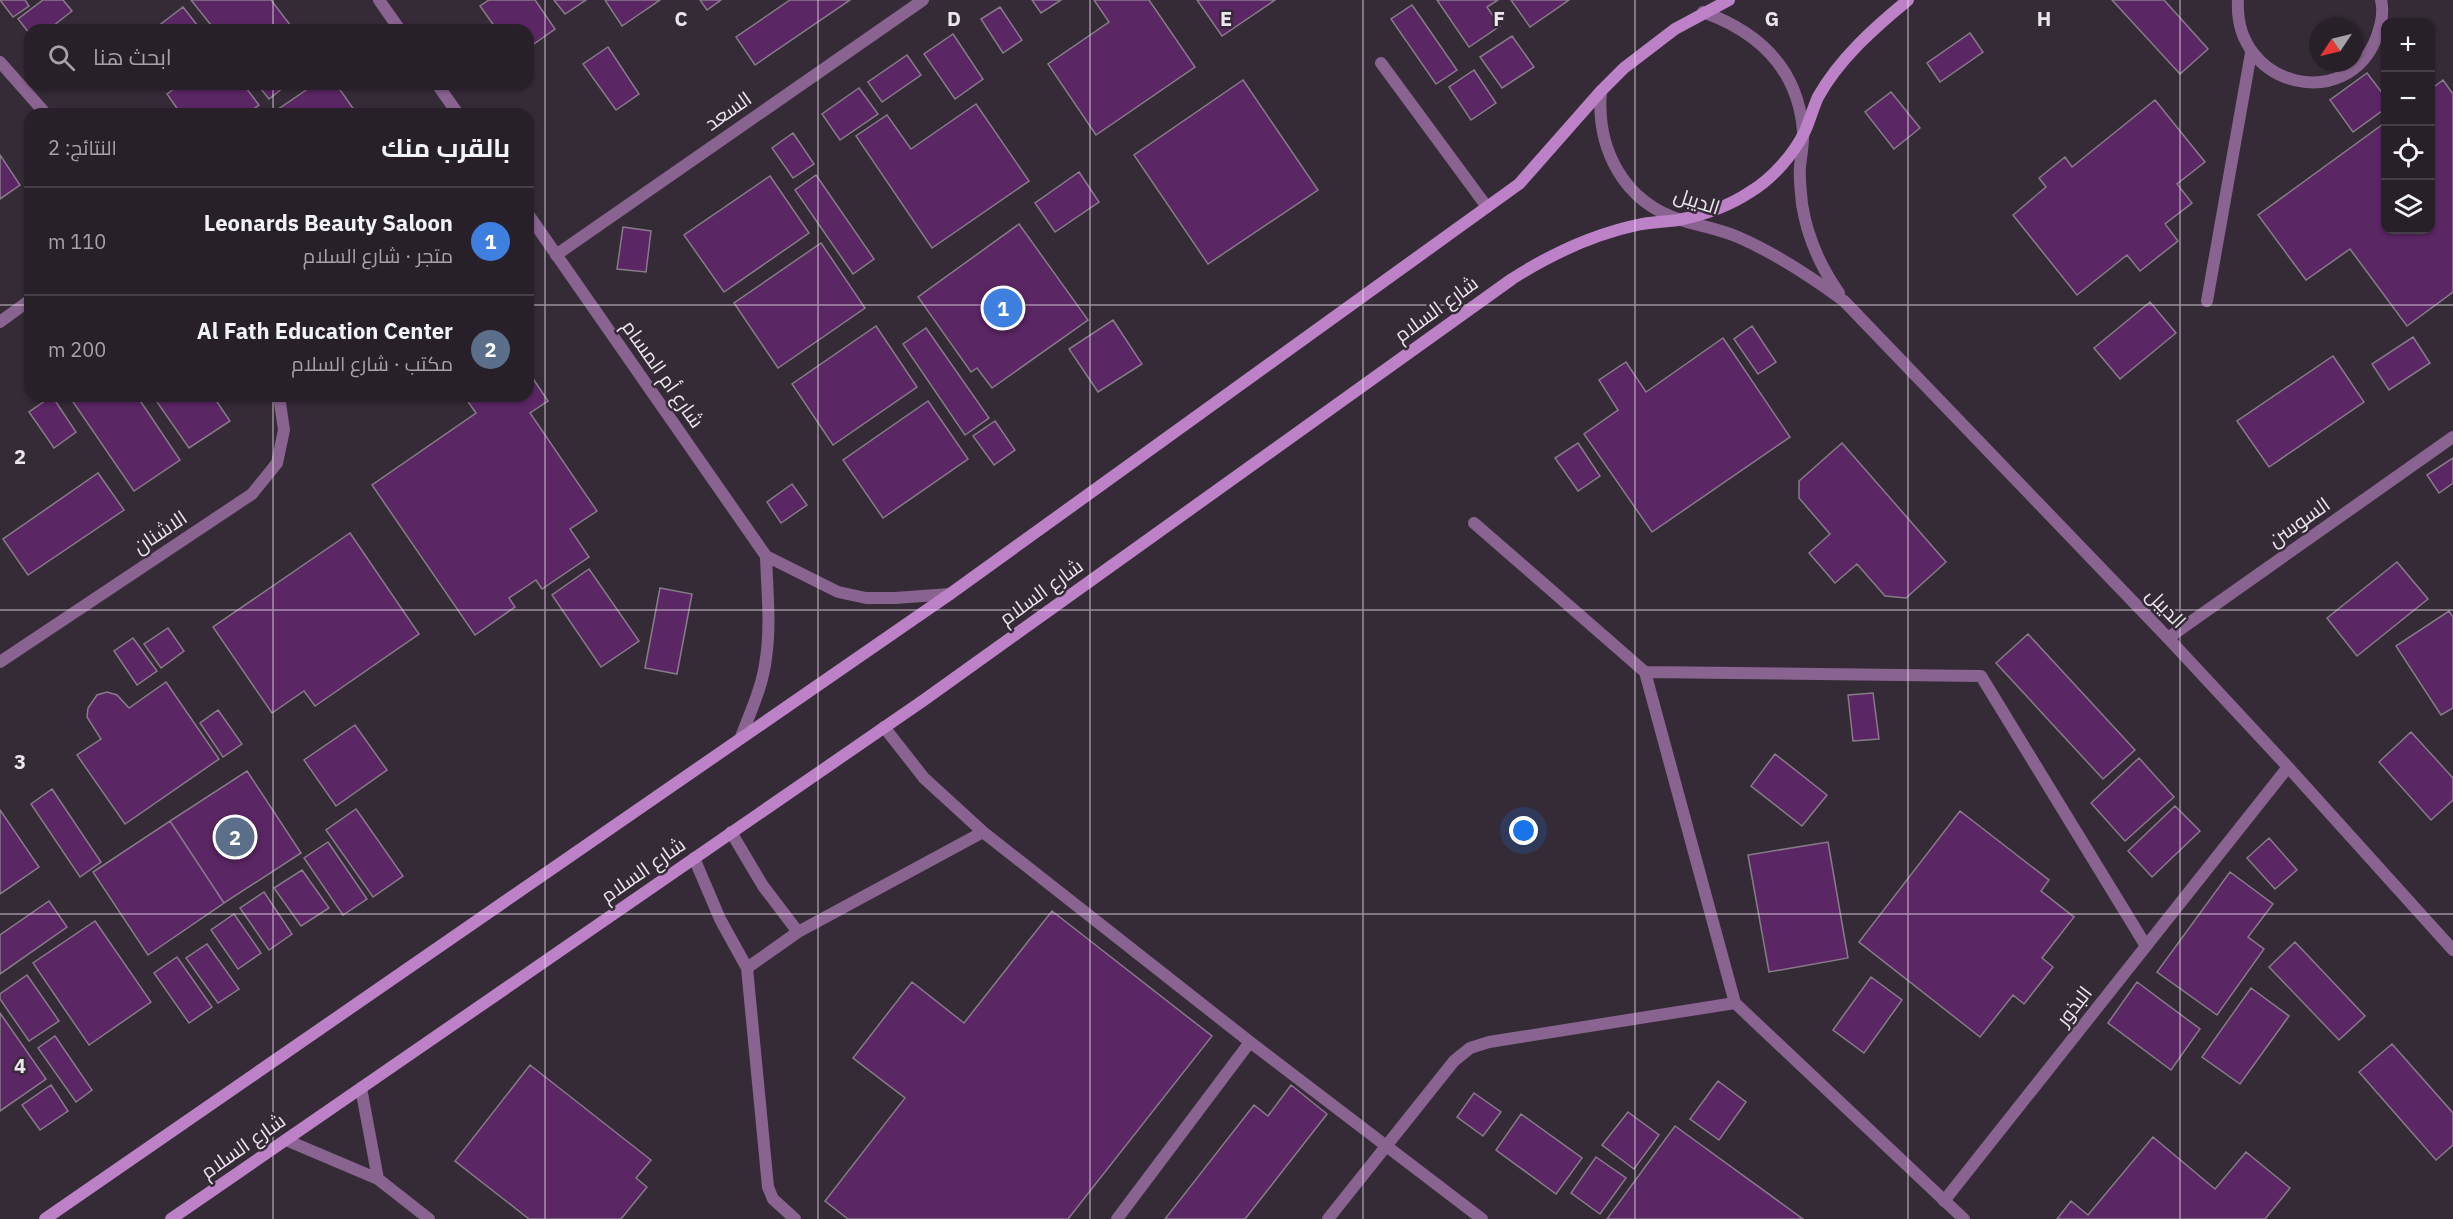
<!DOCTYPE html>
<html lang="ar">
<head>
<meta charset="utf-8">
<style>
	:root { --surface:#282029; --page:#302831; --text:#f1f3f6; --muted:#a5a3a8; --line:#443e46; --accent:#db2777 }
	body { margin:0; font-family:"IBM Plex Sans",Cairo,sans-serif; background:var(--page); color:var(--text); direction:rtl }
	.controls { position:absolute; right:18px; top:18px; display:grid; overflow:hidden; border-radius:12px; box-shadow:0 2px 4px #0004 }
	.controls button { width:54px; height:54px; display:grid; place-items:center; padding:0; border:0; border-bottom:2px solid var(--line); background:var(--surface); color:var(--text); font:30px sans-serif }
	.compass { position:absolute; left:2309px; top:18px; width:54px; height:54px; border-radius:50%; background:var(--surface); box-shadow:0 2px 4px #0004; rotate:235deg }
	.you { position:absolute; left:1524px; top:831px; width:21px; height:21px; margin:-15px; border:4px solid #fff; border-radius:50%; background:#1a73e8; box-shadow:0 0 0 9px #1a73e833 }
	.badge { display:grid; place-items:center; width:39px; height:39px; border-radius:50%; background:var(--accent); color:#fff; font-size:20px; font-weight:700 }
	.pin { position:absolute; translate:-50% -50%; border:3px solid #fff; box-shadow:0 2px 6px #0006 }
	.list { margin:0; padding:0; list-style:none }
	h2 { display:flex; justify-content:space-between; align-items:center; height:78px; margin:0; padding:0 24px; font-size:26px }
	h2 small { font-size:20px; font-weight:400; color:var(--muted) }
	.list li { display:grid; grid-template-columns:39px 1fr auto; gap:18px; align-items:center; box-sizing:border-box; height:108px; padding:0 24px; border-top:2px solid var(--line) }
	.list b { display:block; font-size:22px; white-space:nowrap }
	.list p { margin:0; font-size:20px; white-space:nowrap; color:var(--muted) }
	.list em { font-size:20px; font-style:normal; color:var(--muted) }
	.icon { flex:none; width:33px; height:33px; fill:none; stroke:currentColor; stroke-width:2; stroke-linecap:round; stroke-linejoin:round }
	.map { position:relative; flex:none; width:2453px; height:1219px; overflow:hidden; direction:ltr }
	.search { position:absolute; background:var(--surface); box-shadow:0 2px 4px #0004; left:24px; top:24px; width:510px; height:66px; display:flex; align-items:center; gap:15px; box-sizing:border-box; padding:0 21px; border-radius:18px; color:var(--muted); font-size:22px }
	.panel { position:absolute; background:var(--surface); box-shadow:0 2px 4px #0004; left:24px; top:108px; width:510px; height:294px; border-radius:18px; direction:rtl }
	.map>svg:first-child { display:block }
	.building { fill:#5b2664; stroke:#877b89; stroke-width:1.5 }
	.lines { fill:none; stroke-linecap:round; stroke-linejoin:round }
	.service { stroke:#8a6490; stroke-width:12 }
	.minor { stroke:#8a6490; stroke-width:12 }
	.tertiary { stroke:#8a6490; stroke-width:12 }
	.secondary { stroke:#bd81c7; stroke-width:12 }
	.grid { fill:none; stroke:#ece6ed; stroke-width:1.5; stroke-opacity:0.55 }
	.labels { text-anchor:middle; stroke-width:5; stroke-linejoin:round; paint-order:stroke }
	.street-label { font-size:20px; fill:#ece6ed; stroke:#352b37 }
	.grid-label { font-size:20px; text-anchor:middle; font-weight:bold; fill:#ece6ed; stroke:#352b37; stroke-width:5; stroke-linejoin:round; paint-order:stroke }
</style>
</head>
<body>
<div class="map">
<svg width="2453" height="1219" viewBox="0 0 2453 1219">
	<rect width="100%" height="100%" fill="#352b37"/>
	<path class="building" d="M0,0H25L29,6L13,17Z
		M43,0H63L72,11L48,30H30V34L18,19Z
		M191,0H271L294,30H215Z
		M489,0H535L555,29L528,48V30H497L480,6Z
		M554,0H586L565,14Z
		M605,0H660L622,26Z
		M700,0H721L707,10Z
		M790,0H850L755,65L736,37Z
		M1032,0H1061L1041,13Z
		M1094,0H1149L1195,67L1096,135L1048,64L1109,22Z
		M1197,0H1275L1222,36Z
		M1437,0H1498L1487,7L1500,26L1469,47Z
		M1511,0H1569L1530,27Z
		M2112,0H2164L2208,49L2180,74Z
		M1412,5L1457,70L1436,84L1391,19Z
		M183,7L201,30H153Z
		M1000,7L1022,40L1003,53L981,19Z
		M1970,33L1983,52L1940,82L1927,63Z
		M953,34L983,79L955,99L924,54Z
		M1512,36L1534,67L1502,88L1480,57Z
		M608,47L639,94L616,110L583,64Z
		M907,55L921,75L882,102L868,82Z
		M1474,70L1496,103L1471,120L1449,87Z
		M2367,73L2386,98V108L2353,132L2330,100Z
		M1243,80L1318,190L1208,264L1134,155Z
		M2443,80L2453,94V292L2407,326L2350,249L2306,280L2258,215L2386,122V230H2430V90Z
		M181,84H243L259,105L247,114H181L167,94Z
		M257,84H288L269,99Z
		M315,84H336L357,114H275L274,112Z
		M859,88L878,114L840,140L822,114Z
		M1891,92L1920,128L1894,149L1865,112Z
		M2155,100L2205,162L2177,184L2192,203L2165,224L2178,241L2140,271L2127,255L2077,295L2013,215L2046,187L2039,178L2065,157L2072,167Z
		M976,104L1029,181L932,248L856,136L887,115L911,149Z
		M793,133L814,164L793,178L772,148Z
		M0,155L20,185L0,199Z
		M1079,172L1099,202L1055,232L1035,203Z
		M816,175L874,259L853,274L795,190Z
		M770,176L809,233L724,292L684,235Z
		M1019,224L1088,320L992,388L977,368L971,372L918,297Z
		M623,227L651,231L646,272L617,269Z
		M821,243L865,308L778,368L734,303Z
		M2150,302L2176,333L2120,379L2094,348Z
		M1113,320L1142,364L1098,392L1069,349Z
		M876,326L917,387L833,445L792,384Z
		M1752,326L1776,362L1758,374L1734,339Z
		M926,328L989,418L965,435L903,344Z
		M2413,337L2430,363L2389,390L2372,364Z
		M1723,338L1790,437L1652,532L1584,434L1618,410L1599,380L1626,362L1646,392Z
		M2333,356L2364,402L2269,467L2237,421Z
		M528,371L548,401L530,413L597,511L570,529L589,557L542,589L536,580L509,598L515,607L475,635L372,485L476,413L464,396H528Z
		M52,396L76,432L54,448L29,412Z
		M69,396H137L180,460L134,491Z
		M165,396H213L230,421L189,448L157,402Z
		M928,401L968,459L883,518L843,460Z
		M995,421L1015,450L994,465L973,436Z
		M1578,443L1600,476L1578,491L1555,458Z
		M1842,443L1946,562L1906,598L1885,596L1857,564L1835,583L1809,553L1830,534L1799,498V481Z
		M2453,458V483L2439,493L2427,475Z
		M98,473L124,510L28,575L3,539Z
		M792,484L807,505L781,523L767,502Z
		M350,533L419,634L315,706L304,691L272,713L213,627Z
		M2397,562L2428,599L2357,656L2327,618Z
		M589,569L639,641L601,667L552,595Z
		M660,588L692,594L677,674L645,668Z
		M2449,611L2453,617V708L2441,715L2396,646Z
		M168,628L184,651L161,668L144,644Z
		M2028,634L2135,750L2103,779L1996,663Z
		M133,638L157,671L137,685L114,651Z
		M166,682L219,759L125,824L77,755L101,739L87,717L88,708L97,695L107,692L117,695L129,708Z
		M1873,693L1879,739L1853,741L1848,695Z
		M218,710L242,744L223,757L200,723Z
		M355,725L387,770L336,806L304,760Z
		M2411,732L2453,778V800L2431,820L2379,762Z
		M1775,754L1827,795L1802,826L1751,786Z
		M2139,758L2174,797L2125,841L2091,803Z
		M247,771L301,853L224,903L170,821Z
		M52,789L101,862L80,877L31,804Z
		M2175,806L2200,831L2152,877L2128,851Z
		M356,809L403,876L373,897L326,830Z
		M0,810L39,867L0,894Z
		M1960,811L2049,880L2041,891L2074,917L2042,958L2053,967L2024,1004L2013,995L1980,1037L1859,942Z
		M170,821L224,903L148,955L93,872Z
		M2269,838L2297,870L2275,889L2247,858Z
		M328,842L367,899L343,915L304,858Z
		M1828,842L1848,958L1769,972L1748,855Z
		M302,870L329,908L301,926L274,888Z
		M2230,872L2273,904L2248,937L2264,949L2217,1015L2157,972Z
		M264,892L292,934L269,950L240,908Z
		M49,901L67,927L0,974V935Z
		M1052,911L1212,1036L1068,1219H848L825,1201L905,1098L853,1058L912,982L964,1023Z
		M234,914L261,953L238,969L211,930Z
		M95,921L151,1002L89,1045L33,963Z
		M2295,942L2365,1016L2339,1040L2269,967Z
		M207,944L239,989L218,1003L186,958Z
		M177,957L212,1007L189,1023L154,973Z
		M27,975L59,1021L29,1041L0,999V994Z
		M1871,977L1902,1000L1864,1053L1833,1030Z
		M2137,982L2200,1029L2171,1070L2108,1023Z
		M2251,988L2289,1016L2240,1084L2202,1057Z
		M0,1013L46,1079L0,1111Z
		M55,1036L92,1090L76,1102L38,1048Z
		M2392,1044L2453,1113V1145L2436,1160L2359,1072Z
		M530,1065L651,1160L636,1178L647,1187L621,1219H529L455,1161Z
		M1718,1081L1746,1102L1719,1140L1690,1119Z
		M51,1085L68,1111L40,1130L22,1105Z
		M1291,1085L1327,1114L1245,1219H1165L1254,1105L1268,1116Z
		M1474,1093L1501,1112L1483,1136L1457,1117Z
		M1628,1112L1659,1135L1634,1169L1602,1145Z
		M1521,1114L1582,1158L1556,1194L1496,1150Z
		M1675,1126L1803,1219H1607Z
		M2153,1137L2215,1189L2246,1152L2290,1188L2265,1219H2057L2071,1201L2088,1215Z
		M1596,1157L1626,1178L1600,1214L1571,1193Z"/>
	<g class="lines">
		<path class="service" d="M2238,0C2233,88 2349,114 2377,36C2381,25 2384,12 2381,0
			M1381,63L1487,207
			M2207,301L2251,53
			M0,322L30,300
			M1474,523L1645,672
			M884,727L924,778L983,832
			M731,832L763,886L798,932
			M694,858L720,919L747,968
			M1250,1042L1482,1219
			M795,1219L773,1199L768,1187L747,968L798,932L983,832L1250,1042L1117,1219
			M1328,1219L1454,1061L1470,1048L1489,1042L1735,1003
			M1964,1219L1735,1003L1645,672L1981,676L2146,946"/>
		<path class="minor" d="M1703,12C1759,32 1798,69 1803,131C1804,143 1801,155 1800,167C1799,179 1801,192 1802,204C1807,236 1820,266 1839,293
			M0,62L46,114
			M1601,91C1596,148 1623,202 1681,220C1700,226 1719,229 1738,237C1777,254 1810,276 1844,301L2168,638L2288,767L2453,950
			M556,255L923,0
			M2168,638L2453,437
			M0,662L252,494L277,463L284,430L279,396
			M361,1088L378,1179
			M286,1140L378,1179L429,1219
			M1944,1201L2288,767"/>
		<path class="tertiary" d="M379,0L400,30
			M437,84L458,114
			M528,214L766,556L838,592L866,598H895L950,594
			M741,737C751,711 763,685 766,658C771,624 767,589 766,556"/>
		<path class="secondary" d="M45,1219L950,594L1487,207L1519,184L1601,91L1624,68L1675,29L1729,0
			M171,1219L924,700L1512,279C1551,254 1591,235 1637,225C1650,222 1664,222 1678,220C1703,215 1729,206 1750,192C1772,179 1794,154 1805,131C1810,120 1813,108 1818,97C1839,59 1875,27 1908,0"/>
	</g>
	<path class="grid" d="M273,0V30M545,0V1219M818,0V1219M1090,0V1219M1363,0V1219M1635,0V1219M1908,0V1219M2180,0V1219M273,84V114M0,305H30M528,305H2453M273,396V1219M0,610H2453M0,914H2453"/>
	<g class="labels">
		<g class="street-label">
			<text transform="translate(728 111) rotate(-35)" y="7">السعد</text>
			<text transform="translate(1697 201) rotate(18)" y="7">الديبل</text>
			<text transform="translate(1436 309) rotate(-36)" y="7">شارع السلام</text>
			<text transform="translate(663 374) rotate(55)" y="7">شارع أم المسام</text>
			<text transform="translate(2299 522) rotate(-35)" y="7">السوسن</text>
			<text transform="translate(160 532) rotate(-34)" y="7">الاشنان</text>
			<text transform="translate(1041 592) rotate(-36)" y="7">شارع السلام</text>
			<text transform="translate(2166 608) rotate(46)" y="7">الديبل</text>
			<text transform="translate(643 870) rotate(-35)" y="7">شارع السلام</text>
			<text transform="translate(2074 1006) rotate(-52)" y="7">البذور</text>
			<text transform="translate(243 1146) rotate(-35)" y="7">شارع السلام</text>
		</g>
	</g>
	<g class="grid-label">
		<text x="681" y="26">C</text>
		<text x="954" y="26">D</text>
		<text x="1226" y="26">E</text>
		<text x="1499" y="26">F</text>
		<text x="1772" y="26">G</text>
		<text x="2044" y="26">H</text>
		<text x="20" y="464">2</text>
		<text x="20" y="769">3</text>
		<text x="20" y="1073">4</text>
	</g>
</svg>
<div class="controls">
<button>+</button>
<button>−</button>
<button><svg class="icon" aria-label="locate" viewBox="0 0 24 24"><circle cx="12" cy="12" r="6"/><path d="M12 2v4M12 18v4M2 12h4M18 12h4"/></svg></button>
<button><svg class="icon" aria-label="layers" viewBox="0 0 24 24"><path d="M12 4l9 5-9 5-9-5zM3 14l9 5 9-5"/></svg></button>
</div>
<svg class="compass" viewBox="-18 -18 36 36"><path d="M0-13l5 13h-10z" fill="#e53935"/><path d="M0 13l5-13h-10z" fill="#a5a3a8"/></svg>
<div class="you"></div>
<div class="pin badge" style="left:1003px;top:308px;background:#3f7fe0">1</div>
<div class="pin badge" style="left:235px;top:837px;background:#5c6f8a">2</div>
<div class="search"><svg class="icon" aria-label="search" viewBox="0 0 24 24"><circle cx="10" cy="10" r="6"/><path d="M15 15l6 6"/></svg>ابحث هنا</div>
<section class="panel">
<h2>بالقرب منك<small>النتائج: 2</small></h2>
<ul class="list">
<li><span class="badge" style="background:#3f7fe0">1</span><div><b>Leonards Beauty Saloon</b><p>متجر · شارع السلام</p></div><em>110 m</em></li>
<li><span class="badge" style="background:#5c6f8a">2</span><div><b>Al Fath Education Center</b><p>مكتب · شارع السلام</p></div><em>200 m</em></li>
</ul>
</section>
</div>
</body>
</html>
